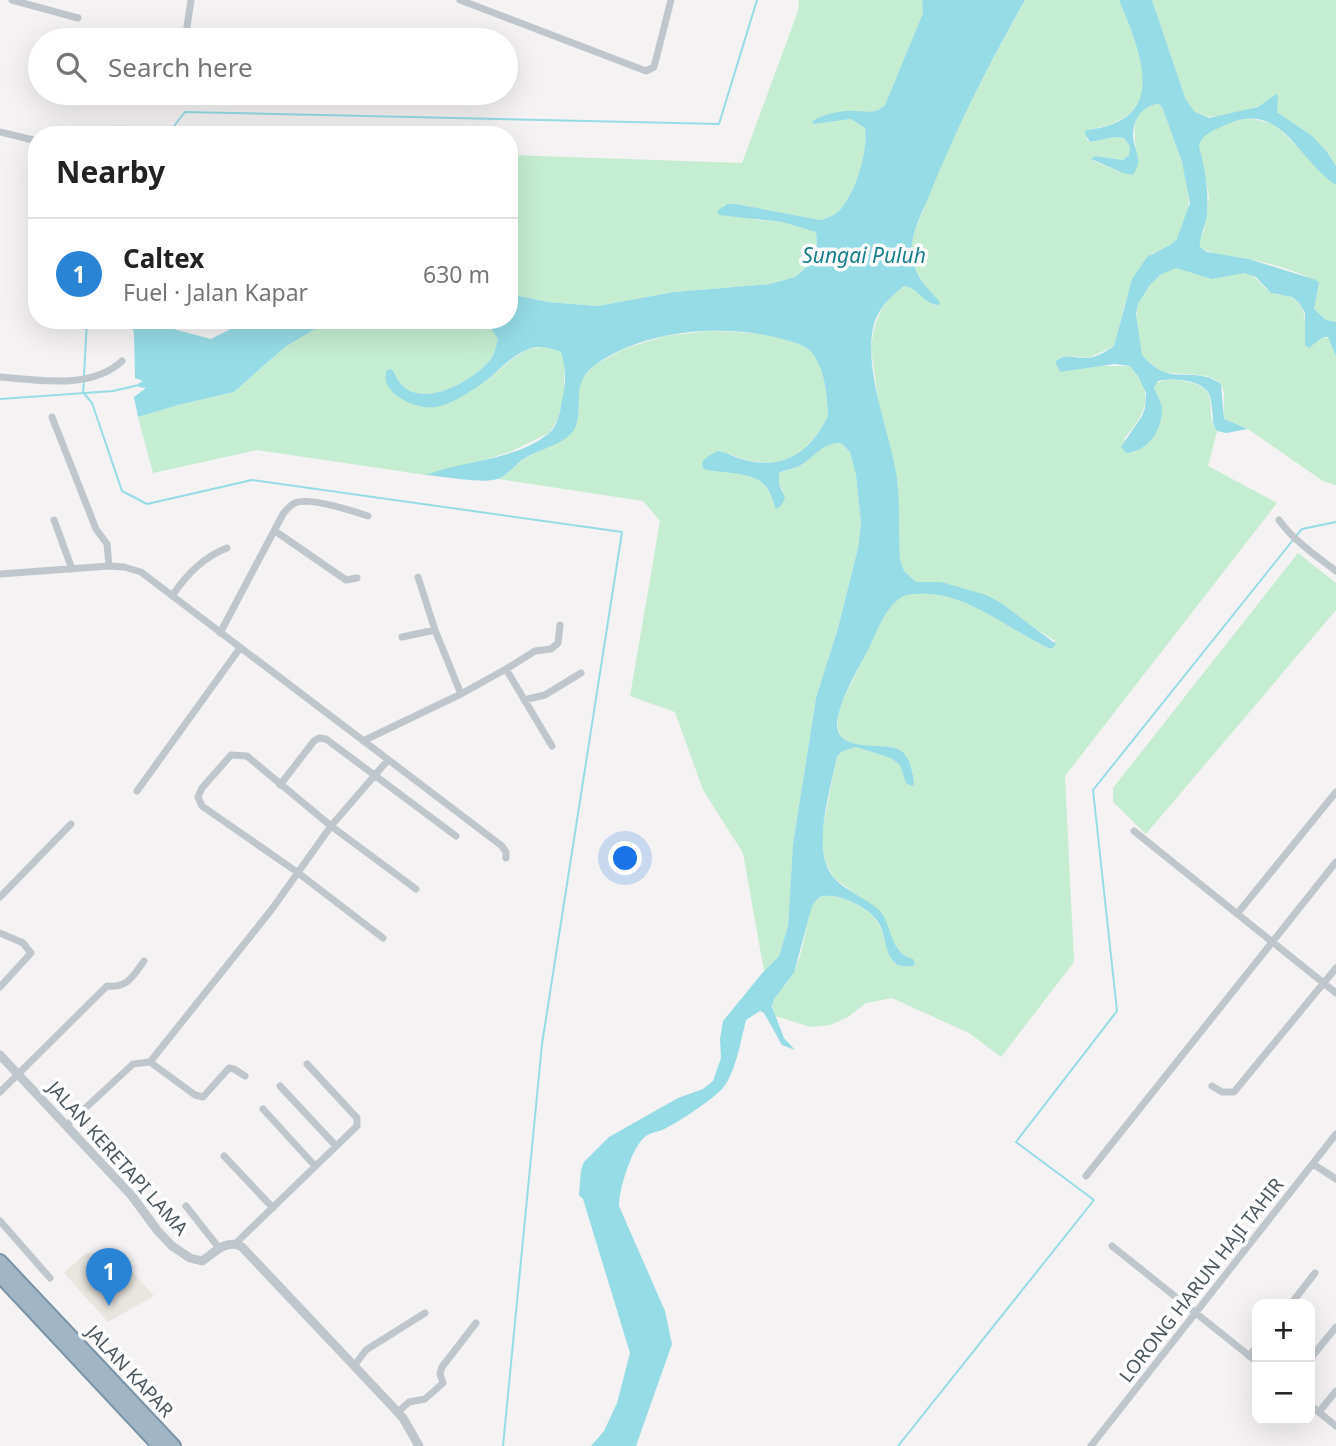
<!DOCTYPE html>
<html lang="en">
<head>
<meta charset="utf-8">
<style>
	:root { --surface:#fff; --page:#f6f6f6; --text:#222; --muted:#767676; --line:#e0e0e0; --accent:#2a84d6 }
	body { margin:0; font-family:"Noto Sans",sans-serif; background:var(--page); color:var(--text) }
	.controls { position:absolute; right:21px; bottom:21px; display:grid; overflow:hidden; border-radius:14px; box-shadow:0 7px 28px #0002 }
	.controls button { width:63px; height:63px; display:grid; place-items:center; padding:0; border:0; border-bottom:2px solid var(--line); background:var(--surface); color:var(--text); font:35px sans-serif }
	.you { position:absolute; left:626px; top:859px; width:24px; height:24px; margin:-18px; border:5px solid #fff; border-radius:50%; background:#1a73e8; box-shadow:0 0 0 10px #1a73e833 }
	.badge { display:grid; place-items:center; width:46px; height:46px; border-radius:50%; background:var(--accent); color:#fff; font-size:23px; font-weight:700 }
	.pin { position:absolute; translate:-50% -58px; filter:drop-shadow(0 2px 4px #0008) }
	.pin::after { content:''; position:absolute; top:37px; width:24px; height:21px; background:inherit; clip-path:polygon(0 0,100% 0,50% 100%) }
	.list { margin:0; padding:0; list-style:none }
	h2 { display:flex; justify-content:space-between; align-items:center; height:91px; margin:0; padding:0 28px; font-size:30px }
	h2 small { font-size:23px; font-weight:400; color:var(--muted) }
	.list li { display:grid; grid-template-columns:46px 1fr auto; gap:21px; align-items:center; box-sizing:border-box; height:112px; padding:0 28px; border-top:2px solid var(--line) }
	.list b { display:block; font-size:26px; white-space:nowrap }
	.list p { margin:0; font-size:23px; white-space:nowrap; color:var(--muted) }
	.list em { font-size:23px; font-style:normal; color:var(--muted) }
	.icon { flex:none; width:38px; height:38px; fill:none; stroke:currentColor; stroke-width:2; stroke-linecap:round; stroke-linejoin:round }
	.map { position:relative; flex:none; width:1336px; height:1446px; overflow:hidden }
	.search { position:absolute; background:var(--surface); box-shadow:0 7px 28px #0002; left:28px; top:28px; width:490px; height:77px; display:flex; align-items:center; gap:18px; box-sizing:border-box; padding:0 24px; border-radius:38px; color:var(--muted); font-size:26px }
	.panel { position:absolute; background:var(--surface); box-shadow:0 7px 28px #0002; left:28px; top:126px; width:490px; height:203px; border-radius:28px }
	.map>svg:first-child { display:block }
	.commercial { fill:#e9e6e0 }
	.green { fill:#c5edd1 }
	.water { fill:#96dce6 }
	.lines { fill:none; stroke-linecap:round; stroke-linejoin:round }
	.stream { stroke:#96dce6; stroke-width:2 }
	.trunk-casing { stroke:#7993a7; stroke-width:16 }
	.minor { stroke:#bfc7cd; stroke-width:7 }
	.tertiary { stroke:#bfc7cd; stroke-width:9 }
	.trunk { stroke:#a1b6c5; stroke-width:12 }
	.labels { text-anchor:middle; stroke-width:7; stroke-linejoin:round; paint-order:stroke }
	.street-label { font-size:19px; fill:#4b575e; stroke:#fff }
	.water-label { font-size:21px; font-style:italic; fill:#187f8d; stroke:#fff }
</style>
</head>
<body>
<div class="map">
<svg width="1336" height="1446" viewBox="0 0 1336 1446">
	<rect width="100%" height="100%" fill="#f4f2f2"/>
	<path class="commercial" d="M86,1253H115L154,1296L108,1322L64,1273Z"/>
	<path class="green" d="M799,0H922L923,13L885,105C866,124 834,102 814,124L851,119L865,128C868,151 857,187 843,206C838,214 829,218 820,220L736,204L722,205L756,220L782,222L816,232L817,245L808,266L795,277L770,284L674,292L597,306L548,302L509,294V155L742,163L798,11Z
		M1025,0H1119C1142,55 1171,118 1087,130V140L1090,142L1115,137L1124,138L1130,146L1129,155L1123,160L1095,156L1093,161L1123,173L1138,158C1133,137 1129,106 1159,104L1162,107C1175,147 1206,201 1176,240C1168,250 1151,250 1145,261C1137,275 1128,294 1123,310C1120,322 1119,334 1115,346L1088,358L1072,356L1059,358L1055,362L1060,372L1098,366H1130C1156,396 1146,412 1124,439L1132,453L1148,444L1161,403L1154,388L1156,383C1165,379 1174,379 1183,381C1225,388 1202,410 1217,431L1208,466L1277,503L1065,776L1074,962L1001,1057L969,1033L892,998L866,1003L848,1017L830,1025L811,1027L775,1016C767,995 784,991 793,974C803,954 806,927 812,905C816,901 819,896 825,896C841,894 870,909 878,923C885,934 885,949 892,960C897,967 904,967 912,966L895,947L882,913L834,878L826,864L821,837L837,756L843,751L856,747L891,758L913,773C910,765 907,754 900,750C884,741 851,753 840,734C831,717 849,689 856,674C866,654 884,607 902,596C906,594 913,594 918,594C965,591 1004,626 1044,646L1051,649L1055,641L1019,618L941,582H916L904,571L900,559L871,348C875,319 880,304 904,286C918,288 923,302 937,306C931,289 917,279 912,259C908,242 918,224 924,208C951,135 988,68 1025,0Z
		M1152,0H1336V166L1327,152L1277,112L1274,95C1270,99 1267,103 1261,105C1251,110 1211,120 1201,116C1194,113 1190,106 1186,100Z
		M1248,118L1274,124L1336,185V322L1326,320L1314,309L1319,284C1300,271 1272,264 1249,259C1233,255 1215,257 1200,247L1199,239L1204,231L1209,197L1199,146C1203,128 1233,121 1248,118Z
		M1176,268C1192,272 1206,279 1223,277C1230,276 1237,272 1244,273C1259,275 1262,290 1275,294C1280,296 1285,294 1290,297C1309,306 1305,328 1305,345L1309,348L1323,337L1331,339L1336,356V485L1323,481L1248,429L1224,419C1223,409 1226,395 1222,386C1213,370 1178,376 1164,372C1156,369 1148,361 1142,355C1140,341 1135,325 1137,311C1139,292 1158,272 1176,268Z
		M330,320L486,321L498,339C496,346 495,354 490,360C473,381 423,409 401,384C397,380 395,373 392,369L386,381L436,407C451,401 467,394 480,385C507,368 525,335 561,352L564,361V393L558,419L549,433L512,451L478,462L426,475L257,450L153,473L138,417L178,405L234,392L285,347Z
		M708,331C737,332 805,332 819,362C825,378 827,399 828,416C806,458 776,474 730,454L708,470C724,470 752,473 763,484C770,490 772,501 776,508L783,491L779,484V473C786,470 795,469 801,465C816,456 822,443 841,443L850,452L856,475L861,523L858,548L838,628L816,698L793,844L788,926L779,956L764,971L743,853L703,790L675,712L630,696L660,521L643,501L498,479L527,457L555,444L579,414L578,387L582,379L593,366L624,349L665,336Z
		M1298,553L1336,583V610L1146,834L1113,802V788Z"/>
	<path class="water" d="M922,0H1025C989,64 956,128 929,196C921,215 909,237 912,257C915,276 927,288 940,302L938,305C923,304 919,288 904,286C892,295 878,309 874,324C863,366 887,425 895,467C901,496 898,529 900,559L904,571L916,582H941L986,595L1001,603L1056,644L1051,649L1044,646C1004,626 964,591 918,594C913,594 906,594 902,597C885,607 876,634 868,650C858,669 838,703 837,724C837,754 884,741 900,750C910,756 913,773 914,784L912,786L906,783L900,765L891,758L856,747L843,751L837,756C831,790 808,855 837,881C848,891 875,904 881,912C893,929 890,953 913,959L915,965C908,967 900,968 894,962C884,952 886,933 878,922C869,908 841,894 825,896C818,896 816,901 812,906L794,973L774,999L772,1007L784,1038L795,1050L782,1045L764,1013L760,1011L746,1020C741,1039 735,1078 720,1091C707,1103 682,1120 666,1128C660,1132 651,1132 646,1136C632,1146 619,1189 619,1206L665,1311L672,1344L636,1446H591L604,1431L617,1403L630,1353L583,1199L579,1195L581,1170L584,1162L609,1137L678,1098L703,1089L713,1081L721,1058L720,1039L723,1021L764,971L779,956L788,926L793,844L816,698L838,628L858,548L861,523L856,475L850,452L841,443C822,443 816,456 801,465C795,469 786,469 779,473V484L785,498L781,506L776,509C773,502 771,494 767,488C754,470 722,474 703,469L702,462L707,457L718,451C731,454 742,461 755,462C791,467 813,446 828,416C827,396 825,364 809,350C801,343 785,340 775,337C717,324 644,330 595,365C569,384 585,405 575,428C568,443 538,450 525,458C516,464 509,473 500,478C486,485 442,476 426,475C464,460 514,461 548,434C558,426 560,412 562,400C566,385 566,367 561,352C551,348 539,345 529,349C509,356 497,374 480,385C468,393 450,405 436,407C420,410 390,398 386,381C385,379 386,372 387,370L392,369C395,373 397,380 401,384C423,409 473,381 490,360C495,354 496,346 498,339L485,320H509V294L548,302L597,306L674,292L770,284L795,277L808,266L817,245L816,232L782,222L719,215L717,211L727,204H736L820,220C829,218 838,214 843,206C857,187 868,151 865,128L851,119L814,124L812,121C822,115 835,112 846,111C862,109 873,117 885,105L923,13Z
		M1119,0H1152L1186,100L1195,112L1209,118L1258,107L1276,94L1278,96L1277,112L1312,136L1327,152L1336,166V185C1296,159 1281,97 1223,126C1213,131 1202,134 1199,146C1205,169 1209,191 1207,214C1206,226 1199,236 1200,247L1207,252L1249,259L1316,280L1319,283L1314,309L1326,320L1336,322V356L1328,337H1323L1309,348L1305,345V313L1299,303L1292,297L1271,293L1256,277L1244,273L1212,279L1176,268L1160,275L1149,286L1138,304L1136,314L1142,355C1147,360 1153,367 1160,370C1178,380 1199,368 1221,384L1224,419L1248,429L1226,433L1217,431C1211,423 1214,418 1212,409C1212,404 1210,395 1208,392C1198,379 1171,378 1158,381L1154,387C1156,394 1162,402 1162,409C1162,430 1149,451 1126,453L1121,447L1142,416L1145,408L1146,393L1138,376L1130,366L1115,364L1060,372L1055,362C1065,352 1076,359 1088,358C1097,357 1107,351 1114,346L1132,279L1147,257L1170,245L1177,239L1190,203L1182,162L1162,107L1159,104C1142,105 1133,120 1133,136C1133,144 1138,151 1138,159C1139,165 1136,170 1133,175L1123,173L1091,159L1095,156L1123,160L1129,155L1130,146L1124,138L1115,137L1090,142L1085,134L1086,130C1171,121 1141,53 1119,0Z
		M130,320H158V325L211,339L248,320H330L285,347L234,392L178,405L138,417L134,397L146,388L139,387V383L143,381L135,378L134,333Z"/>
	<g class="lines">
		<path class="stream" d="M167,135L185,112L719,124L757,0
			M84,376L87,320
			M84,381L83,392L92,403L122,491L147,504L252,480L622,532L542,1044L503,1446
			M0,399L113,391L139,385
			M1296,536L1302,529L1336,522
			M898,1446L1094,1200L1016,1142L1117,1011L1093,790L1293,540"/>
		<g class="trunk-casing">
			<path id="trunk" d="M0,1261L174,1446
				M0,1276L159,1446"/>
		</g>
		<path class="minor" d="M12,0L78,18
			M460,0L646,71L654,67L671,0
			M185,40L191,0
			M0,132L37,141
			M113,135L120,129L134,135
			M0,377C39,380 91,390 122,361
			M52,417L96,529L107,544L109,566
			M54,520L72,569
			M1279,520C1294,541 1315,555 1336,571
			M275,531L346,580L357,578
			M0,574L109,566L124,567L141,572L502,846L506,852V858
			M418,577L435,630
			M172,596C186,575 203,557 227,548
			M220,633L283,514C286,510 290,505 295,503C309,497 353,511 368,516
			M402,637L435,630L461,694
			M506,669L535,651L551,649L558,643L560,625
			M524,700L545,695L581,673
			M363,741L461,694L506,669L552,746
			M280,785L314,741L319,738L326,739L456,836
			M137,791L240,648
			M1134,831L1336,993
			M0,897L71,824
			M1237,914L1336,792
			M0,933L23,943L31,953L0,987
			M383,938L297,872L202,806L198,797L202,788L231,755L247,756L331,826L416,889
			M150,1062L195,1095L203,1097L229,1068L234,1069L245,1076
			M280,1086L336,1146
			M1212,1086L1222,1092H1234L1336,968
			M0,1092L107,986C128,988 133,976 144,961
			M263,1109L315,1166
			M67,1125L133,1064L150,1062L272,909L331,826L388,760
			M224,1156L273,1208
			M1313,1164L1336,1179
			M1086,1176L1336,862
			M186,1206L219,1248
			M0,1221L50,1278
			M236,1243L357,1126V1118L307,1064
			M1112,1246L1257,1362
			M1291,1304L1315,1273
			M1249,1356L1257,1346
			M1310,1359L1336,1327
			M354,1366L366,1350L425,1313
			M1310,1405L1336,1426
			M398,1412L409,1402L425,1399L443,1383L440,1374L442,1367L476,1323
			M1319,1412L1336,1391
			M1091,1446L1336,1134"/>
		<path class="tertiary" d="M0,1055L132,1196L157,1230L172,1246L190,1258L202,1261C214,1253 227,1238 242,1247L392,1406L403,1418L419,1446"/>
		<use href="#trunk" class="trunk"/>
	</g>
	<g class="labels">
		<g class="street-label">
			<text transform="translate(118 1158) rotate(48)" y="7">JALAN KERETAPI LAMA</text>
			<text transform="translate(1201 1280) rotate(-52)" y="7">LORONG HARUN HAJI TAHIR</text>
			<text transform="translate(130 1371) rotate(47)" y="7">JALAN KAPAR</text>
		</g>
		<g class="water-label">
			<text x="864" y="263">Sungai Puluh</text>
		</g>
	</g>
</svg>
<div class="controls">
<button>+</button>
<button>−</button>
</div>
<div class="you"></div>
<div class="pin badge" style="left:109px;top:1306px">1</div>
<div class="search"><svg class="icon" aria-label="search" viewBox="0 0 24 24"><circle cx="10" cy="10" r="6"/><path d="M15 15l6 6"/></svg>Search here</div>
<section class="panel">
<h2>Nearby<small></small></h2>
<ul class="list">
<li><span class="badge">1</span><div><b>Caltex</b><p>Fuel · Jalan Kapar</p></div><em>630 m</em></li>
</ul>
</section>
</div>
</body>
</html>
